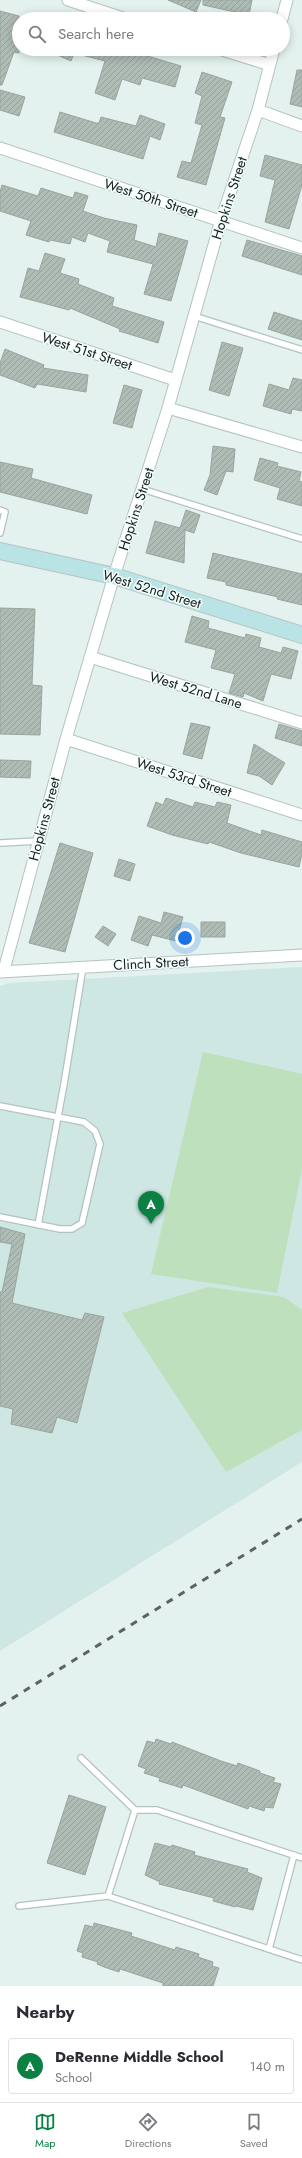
<!DOCTYPE html>
<html lang="en">
<head>
<meta charset="utf-8">
<style>
	:root { --surface:#fff; --page:#f2f2f3; --text:#2b2b33; --muted:#7c7c81; --line:#e1e1e2; --accent:#0b8043 }
	body { margin:0; font-family:Jost,sans-serif; background:var(--page); color:var(--text) }
	.you { position:absolute; left:185px; top:938px; width:14px; height:14px; margin:-10px; border:3px solid #fff; border-radius:50%; background:#1a73e8; box-shadow:0 0 0 6px #1a73e833 }
	.badge { display:grid; place-items:center; width:26px; height:26px; border-radius:50%; background:var(--accent); color:#fff; font-size:13px; font-weight:700 }
	.pin { position:absolute; translate:-50% -33px; filter:drop-shadow(0 1px 2px #0008) }
	.pin::after { content:''; position:absolute; top:21px; width:14px; height:12px; background:inherit; clip-path:polygon(0 0,100% 0,50% 100%) }
	.list { margin:0; padding:0; list-style:none }
	h2 { display:flex; justify-content:space-between; align-items:center; height:52px; margin:0; padding:0 16px; font-size:17px }
	h2 small { font-size:13px; font-weight:400; color:var(--muted) }
	.list li { display:grid; grid-template-columns:26px 1fr auto; gap:12px; align-items:center; box-sizing:border-box; height:56px; margin:0 8px 8px; padding:0 8px; border:1px solid var(--line); border-radius:4px }
	.list b { display:block; font-size:15px; white-space:nowrap }
	.list p { margin:0; font-size:13px; white-space:nowrap; color:var(--muted) }
	.list em { font-size:13px; font-style:normal; color:var(--muted) }
	.icon { flex:none; width:22px; height:22px; fill:none; stroke:currentColor; stroke-width:2; stroke-linecap:round; stroke-linejoin:round }
	.map { position:relative; flex:none; width:302px; height:1986px; overflow:hidden }
	.search { position:absolute; background:var(--surface); box-shadow:0 2px 10px #0003; left:12px; right:12px; top:12px; height:44px; display:flex; align-items:center; gap:10px; box-sizing:border-box; padding:0 14px; border-radius:22px; color:var(--muted); font-size:15px }
	.sheet { height:116px; background:var(--surface) }
	nav { display:flex; justify-content:space-around; align-items:center; box-sizing:border-box; height:56px; border-top:1px solid var(--line); background:var(--surface); font-size:11px; color:var(--muted) }
	nav a { display:grid; justify-items:center; gap:2px }
	nav .on { color:var(--accent) }
	.map>svg:first-child { display:block }
	.built { fill:#cee7e2 }
	.park { fill:#bee0bd }
	.building { fill:url(#building-hatch); stroke:#98a59e }
	.lines { fill:none; stroke-linecap:round; stroke-linejoin:round }
	.lane-casing { stroke:#b4c3c0; stroke-width:8 }
	.street-casing { stroke:#b4c3c0; stroke-width:13 }
	.secondary-casing { stroke:#b4c3c0; stroke-width:18 }
	.lane { stroke:#fff; stroke-width:5.5 }
	.street { stroke:#fff; stroke-width:11 }
	.secondary { stroke:#bae3e6; stroke-width:16 }
	.rail { stroke:#5c6463; stroke-width:3; stroke-dasharray:7 7; stroke-linecap:butt }
	.labels { text-anchor:middle; stroke-width:3; stroke-linejoin:round; paint-order:stroke }
	.street-label { font-size:14px; fill:#1a1f1e; stroke:#f2fffc }
</style>
</head>
<body>
<div class="map">
<svg width="302" height="1986" viewBox="0 0 302 1986">
	<defs>
		<pattern id="building-hatch" width="6" height="6" patternUnits="userSpaceOnUse"><rect width="6" height="6" fill="#afbcb5"/><path d="M-1 1l2-2M0 6l6-6M5 7l2-2" fill="none" stroke="#96a19b"/></pattern>
	</defs>
	<rect width="100%" height="100%" fill="#e3f2ef"/>
	<path class="built" d="M302,967V1462L0,1651V986L9,983Z"/>
	<path class="park" d="M203,1052L302,1074V1169L277,1293L151,1274Z
		M208,1287L284,1297L302,1310V1430L226,1472L122,1313Z"/>
	<path class="building" d="M168,0H201L196,12Z
		M203,0H252L249,15L203,5Z
		M0,11L19,16V53L14,52L2,85H0Z
		M44,49H124L181,66L175,87L142,78L140,85L122,79L115,100L95,93L105,61L74,53L71,61Z
		M297,70H302V107L290,104Z
		M202,72L232,82L220,117L225,118L206,185L177,177L182,161L191,163L202,125L195,123L202,96L195,93Z
		M0,90L25,97L19,116L0,110Z
		M60,112L96,123H99L101,117L136,126L140,115L165,124L160,140L150,136L143,159L54,132Z
		M265,155L302,165V185L289,229L265,222L275,180L260,176Z
		M2,185L38,196L41,188L73,198L75,192L88,196L83,211L104,218L137,225L134,240L156,247L159,233L188,241L171,301L144,294L153,264L107,252L110,241L88,233L85,242L72,237L70,244L50,240L49,242L26,235L31,221L0,211V192Z
		M247,240L302,256V275L242,256Z
		M45,253L65,259L60,273L79,279L78,284L114,298L112,306L164,322L158,343L119,331L120,329L70,308L69,310L20,297L28,268L39,271Z
		M274,312L302,321V340L268,329Z
		M222,342L243,348L229,396L209,390Z
		M5,349L44,365L43,368L88,375L86,392L37,384L35,388L0,375V363Z
		M293,378L302,380V411L292,409L291,414L263,406L269,384L289,390Z
		M124,385L142,390L132,428L113,423Z
		M213,446L235,449L233,472L226,471L217,495L204,490L210,475Z
		M260,458L278,463L277,466L301,472L299,481L302,482V506L277,499L280,488L254,480Z
		M0,462L33,469L31,478L92,495L87,514L0,492Z
		M186,510L200,515L194,533L185,530L184,563L146,553L155,521L180,528Z
		M213,553L302,574V605L277,599L278,597L226,585V582L207,578Z
		M0,608L35,609L32,685L42,686L40,735L0,734Z
		M192,616L209,621L208,628L245,638L246,634L261,638L259,647L281,653L283,647L298,651L291,679L271,674L263,701L244,693L243,697L229,693L235,674L211,668L216,650L185,642Z
		M191,723L210,727L202,759L183,754Z
		M279,724L302,731V746L275,738Z
		M254,744L285,763L272,785L259,776L247,773Z
		M0,760L31,761L30,778L0,777Z
		M166,798L193,807L195,802L215,807L217,802L231,805L227,823L261,835L262,830L302,842V854L299,867L241,853L209,842L208,844L172,835L147,826L156,802L163,805Z
		M60,843L93,853L65,952L29,943Z
		M119,859L135,864L130,881L114,876Z
		M164,912L183,917L176,941L152,935L148,946L131,940L139,916L161,923Z
		M201,922H225V937H201Z
		M103,926L116,934L108,946L95,937Z
		M0,1227L25,1234L12,1303L82,1320L85,1313L104,1317L77,1423L57,1417L52,1433L11,1424L13,1409L0,1406V1292H2L12,1244L0,1242Z
		M156,1739L171,1744L172,1742L221,1761L237,1766L238,1763L260,1771V1773L275,1778L273,1782L281,1784L273,1808L265,1807L264,1811L249,1806L248,1809L183,1785L182,1788L159,1781L160,1778L144,1773L146,1769L138,1766L147,1741L155,1743Z
		M69,1795L106,1807L85,1875L47,1863Z
		M155,1843L171,1847L172,1845L195,1852L194,1855L248,1869L247,1872L262,1878L253,1910L236,1906L235,1907L213,1901L214,1898L159,1884L160,1882L145,1875Z
		M94,1923L132,1933L131,1936L175,1950L176,1947L199,1954L198,1957L213,1962L212,1966L219,1968L213,1986H163V1983L120,1969L119,1972L104,1967L97,1964L98,1962L82,1957L83,1953L77,1951L85,1925L93,1927Z"/>
	<g class="lines">
		<g class="lane-casing">
			<path id="lane" d="M194,316L302,350
				M142,489L302,539
				M0,510L5,512L0,533
				M0,843L39,841
				M0,1106L84,1122L95,1131L100,1144L82,1223L72,1229H60L0,1217
				M38,1225L64,1084L83,967
				M81,1758L135,1810
				M108,1896L135,1810H157L302,1858
				M19,1906L108,1896L302,1960
				M269,1949L294,1855"/>
		</g>
		<g class="street-casing">
			<path id="street" d="M68,0L126,19
				M282,19L287,0
				M219,49L270,65
				M258,110L302,126
				M0,148L302,248
				M0,322L175,380
				M168,408L302,447
				M90,657L302,723
				M66,739L302,815
				M4,970L66,739L114,576L168,408L221,220L258,110L274,49
				M0,972L302,955"/>
		</g>
		<g class="secondary-casing">
			<path id="secondary" d="M0,551L114,576L302,635"/>
		</g>
		<use href="#lane" class="lane"/>
		<use href="#street" class="street"/>
		<use href="#secondary" class="secondary"/>
		<path class="rail" d="M0,1706L302,1519"/>
	</g>
	<g class="labels">
		<g class="street-label">
			<text transform="translate(151 198) rotate(18)" y="5">West 50th Street</text>
			<text transform="translate(229 198) rotate(-72)" y="5">Hopkins Street</text>
			<text transform="translate(87 351) rotate(18)" y="5">West 51st Street</text>
			<text transform="translate(136 509) rotate(-72)" y="5">Hopkins Street</text>
			<text transform="translate(152 589) rotate(17)" y="5">West 52nd Street</text>
			<text transform="translate(196 690) rotate(17)" y="5">West 52nd Lane</text>
			<text transform="translate(184 777) rotate(18)" y="5">West 53rd Street</text>
			<text transform="translate(44 819) rotate(-75)" y="5">Hopkins Street</text>
			<text transform="translate(151 963) rotate(-3)" y="5">Clinch Street</text>
		</g>
	</g>
</svg>
<div class="you"></div>
<div class="pin badge" style="left:151px;top:1224px">A</div>
<div class="search"><svg class="icon" aria-label="search" viewBox="0 0 24 24"><circle cx="10" cy="10" r="6"/><path d="M15 15l6 6"/></svg>Search here</div>
</div>
<section class="sheet">
<h2>Nearby<small></small></h2>
<ul class="list">
<li><span class="badge">A</span><div><b>DeRenne Middle School</b><p>School</p></div><em>140 m</em></li>
</ul>
</section>
<nav>
<a class="on"><svg class="icon" aria-label="map" viewBox="0 0 24 24"><path d="M3 6l6-2 6 2 6-2v14l-6 2-6-2-6 2zM9 4v14M15 6v14"/></svg>Map</a>
<a><svg class="icon" aria-label="directions" viewBox="0 0 24 24"><path d="M12 3l9 9-9 9-9-9zM9 14v-3h6M13 9l2 2-2 2"/></svg>Directions</a>
<a><svg class="icon" aria-label="saved" viewBox="0 0 24 24"><path d="M7 4h10v16l-5-4-5 4z"/></svg>Saved</a>
</nav>
</body>
</html>
